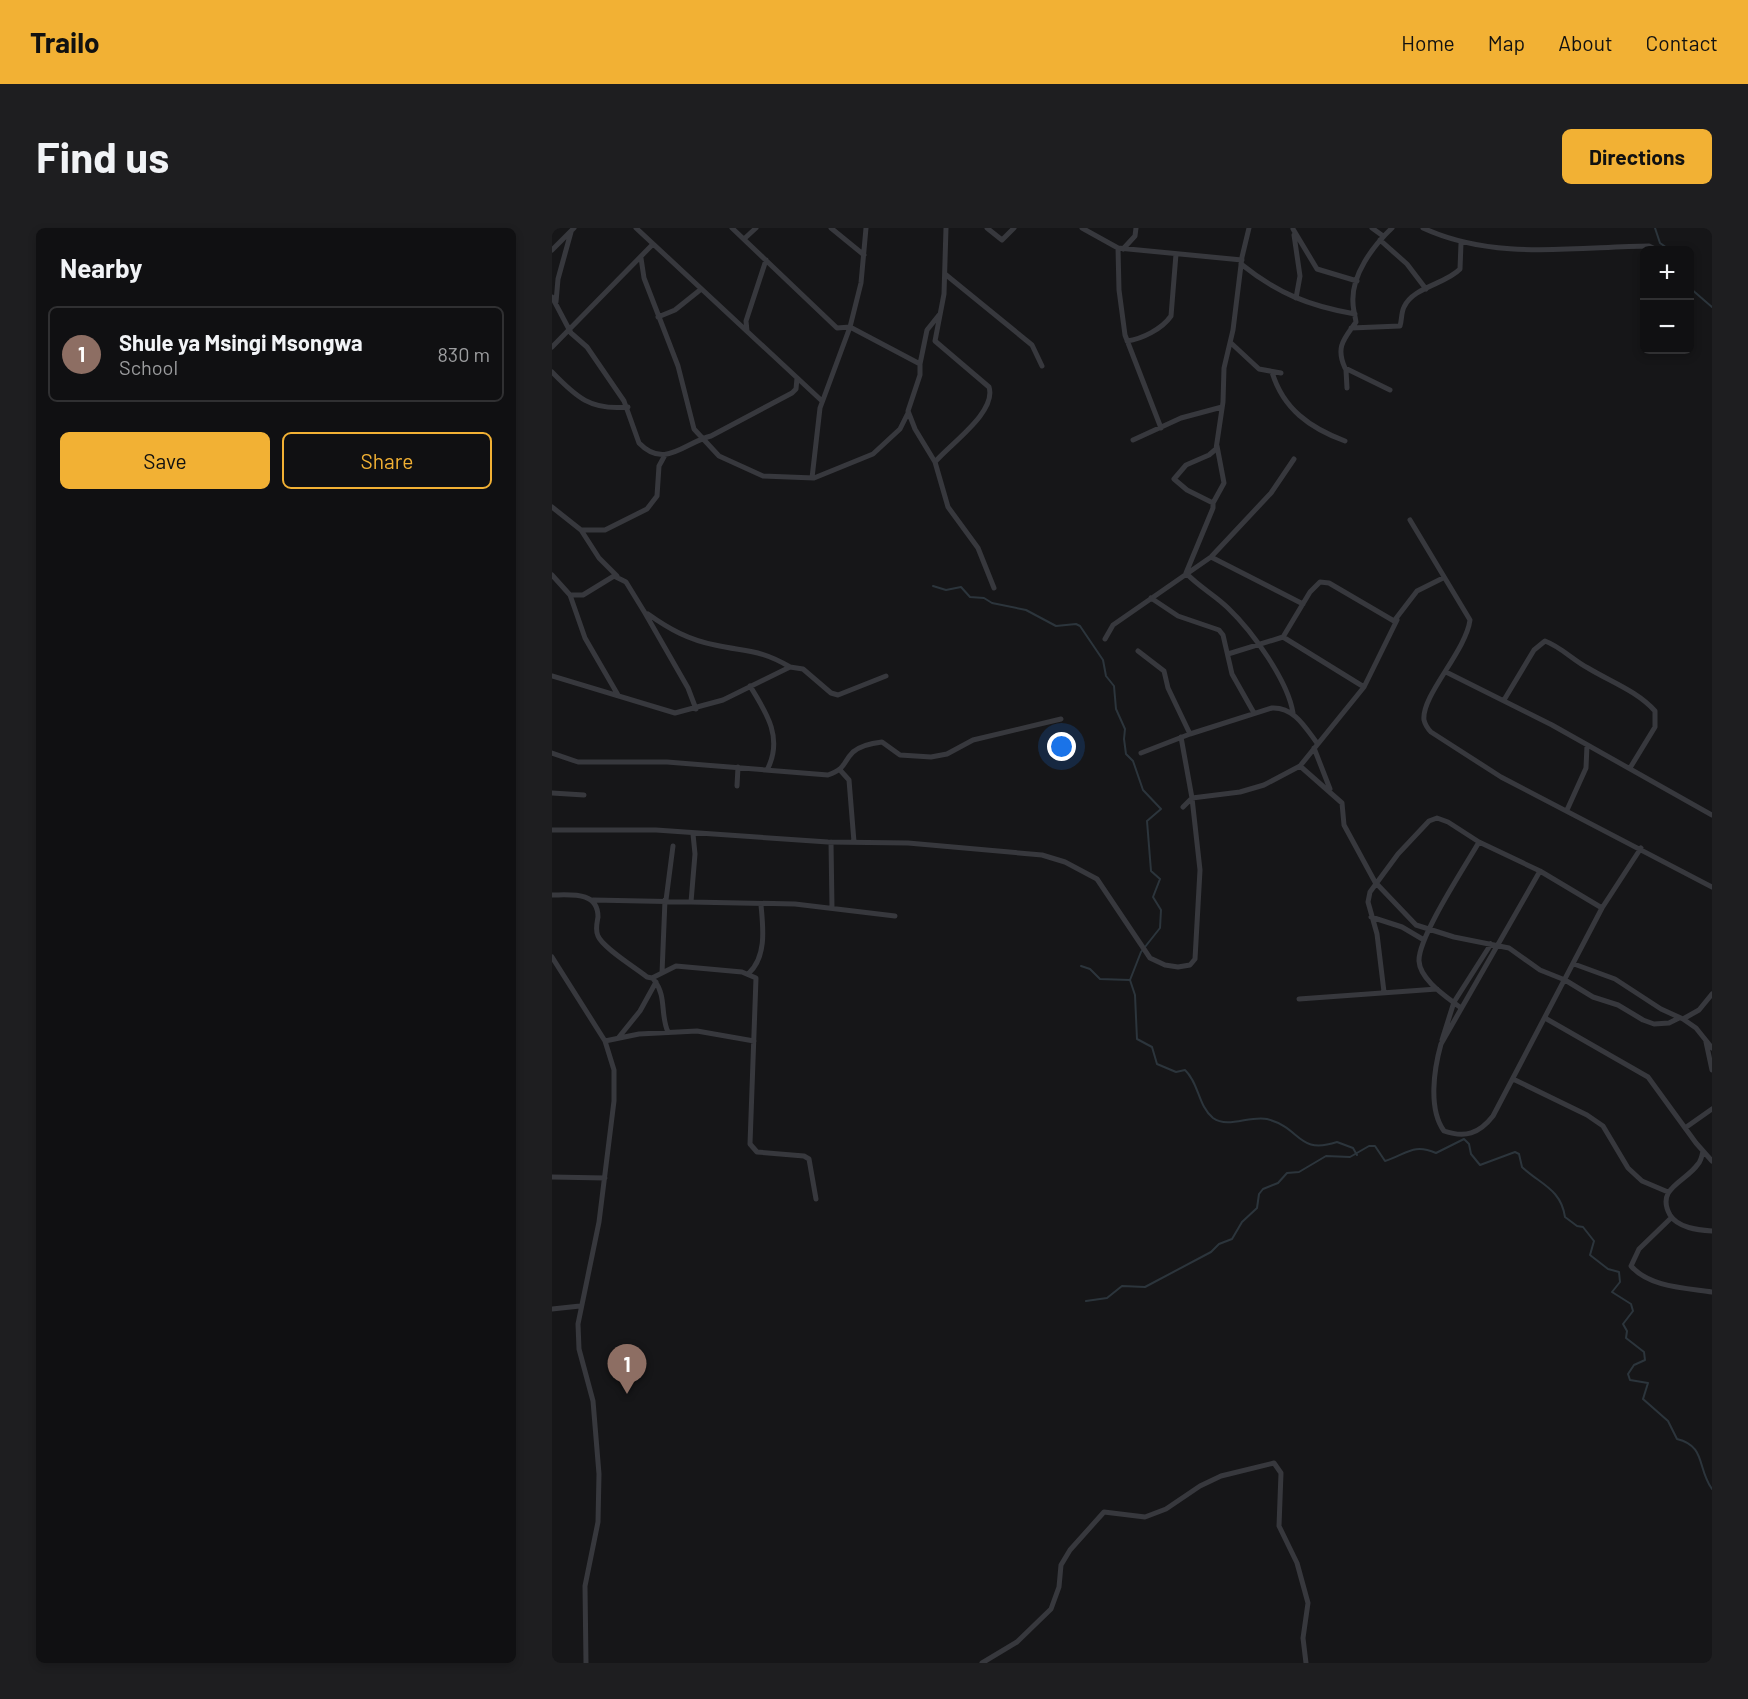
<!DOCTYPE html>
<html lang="en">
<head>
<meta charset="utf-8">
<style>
	:root { --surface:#101012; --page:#1e1e20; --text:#f1f3f6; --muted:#9c9d9f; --line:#303032; --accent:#f2b134 }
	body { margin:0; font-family:Barlow,sans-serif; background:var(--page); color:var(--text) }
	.controls { position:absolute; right:18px; top:18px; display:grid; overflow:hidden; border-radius:9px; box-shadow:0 3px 9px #0003 }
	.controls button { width:54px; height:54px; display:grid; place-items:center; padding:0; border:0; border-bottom:2px solid var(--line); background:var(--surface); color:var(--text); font:30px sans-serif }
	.you { position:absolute; left:510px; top:519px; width:21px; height:21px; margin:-15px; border:4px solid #fff; border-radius:50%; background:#1a73e8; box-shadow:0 0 0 9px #1a73e833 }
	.badge { display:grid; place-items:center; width:39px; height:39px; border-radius:50%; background:var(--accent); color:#fff; font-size:20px; font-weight:700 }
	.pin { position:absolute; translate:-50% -50px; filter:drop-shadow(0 2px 3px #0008) }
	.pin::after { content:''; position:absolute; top:32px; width:21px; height:18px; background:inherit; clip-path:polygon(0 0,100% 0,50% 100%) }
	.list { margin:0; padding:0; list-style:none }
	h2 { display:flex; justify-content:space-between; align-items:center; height:78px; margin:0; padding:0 24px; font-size:26px }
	h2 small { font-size:20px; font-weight:400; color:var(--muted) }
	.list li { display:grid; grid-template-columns:39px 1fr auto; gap:18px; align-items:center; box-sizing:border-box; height:96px; margin:0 12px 12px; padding:0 12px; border:2px solid var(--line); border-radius:9px }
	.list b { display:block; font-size:22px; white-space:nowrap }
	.list p { margin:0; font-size:20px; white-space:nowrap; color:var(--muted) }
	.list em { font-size:20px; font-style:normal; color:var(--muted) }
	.actions { display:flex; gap:12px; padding:18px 24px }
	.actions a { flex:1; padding:14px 0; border:2px solid var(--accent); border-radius:9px; text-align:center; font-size:21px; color:var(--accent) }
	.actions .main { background:var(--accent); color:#111 }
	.map { position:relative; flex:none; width:1160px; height:1435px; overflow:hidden; border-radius:9px }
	header { display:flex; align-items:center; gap:36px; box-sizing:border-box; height:84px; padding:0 30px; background:var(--accent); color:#111 }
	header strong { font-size:28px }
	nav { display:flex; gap:33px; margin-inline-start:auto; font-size:21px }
	.intro { display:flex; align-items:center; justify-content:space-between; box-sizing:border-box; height:144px; padding:0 36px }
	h1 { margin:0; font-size:42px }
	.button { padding:15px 27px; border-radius:9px; background:var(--accent); color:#111; font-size:21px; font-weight:700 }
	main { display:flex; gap:36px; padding:0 36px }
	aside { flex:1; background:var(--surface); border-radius:9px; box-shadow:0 3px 9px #0003 }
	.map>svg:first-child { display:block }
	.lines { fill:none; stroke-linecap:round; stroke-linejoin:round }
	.stream { stroke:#2c353c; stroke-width:2 }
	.minor { stroke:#37383d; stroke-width:5 }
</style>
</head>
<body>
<header>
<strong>Trailo</strong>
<nav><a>Home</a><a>Map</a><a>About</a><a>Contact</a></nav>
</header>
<div class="intro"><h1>Find us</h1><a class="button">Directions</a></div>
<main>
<aside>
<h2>Nearby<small></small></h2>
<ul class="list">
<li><span class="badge" style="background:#8d6e63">1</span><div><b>Shule ya Msingi Msongwa</b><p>School</p></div><em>830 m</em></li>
</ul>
<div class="actions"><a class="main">Save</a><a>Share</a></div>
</aside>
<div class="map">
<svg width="1160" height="1435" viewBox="0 0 1160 1435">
	<rect width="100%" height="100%" fill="#161618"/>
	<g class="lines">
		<path class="stream" d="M1103,0L1108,15L1118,22
			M1138,60L1160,79
			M381,358L394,362L409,359L418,369L432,370L440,375L474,382L504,398L524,396L528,398L551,432L554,448L562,458L564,481L573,501L572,511L574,526L581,533L591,562L609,581L595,593L599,643L608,651L601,669L609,682L608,700L589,724L578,752
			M529,738L538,741L548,751L578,752
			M578,752L583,767L585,811L600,819L605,836L624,844L633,842C647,855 646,878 661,890C676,901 698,887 715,891C750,900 745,927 785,914L801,920L805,927
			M534,1073L555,1070L570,1058L593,1059L659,1024L667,1016L680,1011L690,994L705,980L707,966L711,961L726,955L735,945L747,944L774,928L798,929L817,918H823L833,933C855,926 861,915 884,925L912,911L917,916L919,926L928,937L963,924L967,926L970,939C988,956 1009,961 1013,989L1025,998L1031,999L1042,1013L1038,1027L1056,1041L1067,1044L1068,1054L1060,1064L1079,1076L1081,1083L1071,1096L1075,1103L1074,1110L1092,1124L1093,1132L1082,1137L1076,1146L1078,1152L1096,1155L1091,1171L1116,1193L1125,1211C1154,1218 1145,1240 1160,1261"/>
		<path class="minor" d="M84,0L270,173
			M180,0L285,100L298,99L368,136V147L356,183L363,201L383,234L396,279L426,320L442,360
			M279,0L312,27
			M435,0L450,12L462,0
			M530,0L566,20L690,32
			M697,0L690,29L681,102L672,140L671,174L664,221L657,227L634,237L622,251L635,262L661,275V280L634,345C647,359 663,367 676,380C701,404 736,453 741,485
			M820,0L831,8
			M871,0C942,33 1022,19 1097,18L1105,22
			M741,1L765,41L805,53
			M742,7L748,48L744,70
			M192,11L204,0
			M828,12L855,36L874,61
			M566,20L567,62L573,107L609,200
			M571,21L583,8L584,0
			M0,22L22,0
			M89,30L92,50L126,138L142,201L167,228L211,248L262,250L321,226L348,201L356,185
			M689,36C725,65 757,78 803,86
			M393,46L480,117L490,138
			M0,69L19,105L35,119L72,173L87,215C113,242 133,214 159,208L240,165L244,161L245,150
			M4,74L6,51L19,4
			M106,89L123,82L148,62
			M799,100L848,98C850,92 849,85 852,79C861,59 894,56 908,41L909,15
			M195,103L194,93L214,32
			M575,113C590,111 610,101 619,88L624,26
			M679,115L707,141L729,145
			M0,119L101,16
			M368,136L375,102L387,87
			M794,142L795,160
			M0,144C24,169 39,183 76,179
			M720,144C731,181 758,200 793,213
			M838,162L793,140C783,118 793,110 804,94C803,87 801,81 801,75C799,47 821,18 840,0
			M581,212L629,190L670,179
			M383,234C398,216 445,184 437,159L383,113L392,66L394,0
			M260,250L268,180L298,99L309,55L314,0
			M661,275L672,255L665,218
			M0,279L29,302L47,330L65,348
			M858,292L918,392C914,423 869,468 872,492C873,496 876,501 879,504L949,549L1160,659
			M29,302H53L95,281L105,268L107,238L113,227
			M659,329L751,376
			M0,347L18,367L33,410L66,467
			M18,367H31L62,348L74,354L93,385L136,460L144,481
			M599,370L626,388L667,402L671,407L680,446L702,485
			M96,386C117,401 137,412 163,417C194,424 208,421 238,439
			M731,409L812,459
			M553,411L561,397L659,329L719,265L742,231
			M586,423L612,443L616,460L638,506
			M676,426L731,409L758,364L768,354L777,355L842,393L865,363L891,350
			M894,444L1000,497L1160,587
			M0,448L123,485L171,472L238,439L251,441L279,465L286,467L334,448
			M198,458C214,484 231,509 216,540
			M952,472L982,422L993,413C1009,419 1021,432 1036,440C1059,454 1085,463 1103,483V499L1078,540
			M762,520L778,561
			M0,525L26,534H115L276,547C295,540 290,535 301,524C308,518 321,515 330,514L348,527L379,529L395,526L421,512L509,491
			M589,525L638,506L720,480C742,479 753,499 765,515
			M748,538L790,575L792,597L823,654L864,697L902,709L957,720L988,742L1013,752L1041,769L1066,777L1091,792L1102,796L1117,795L1127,790
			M288,542L297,552L302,614
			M185,558L186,539
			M0,565L32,567
			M631,579L640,570L688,564L712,557L748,538L812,459L845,392
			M1015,582L1034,540L1035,517
			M0,602H104L276,614L356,615L490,627L513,634L545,651L598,730L613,737L626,739L638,737L643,731L648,642L640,570L629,509
			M279,614L280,680
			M988,643L889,816C882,841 876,881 892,903C913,910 927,906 941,888L1050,680L1089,620
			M0,667C19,667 46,663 46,689C45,695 43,702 46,708C51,720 84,740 95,749L100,750L124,738L190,744L204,750L198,916L205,924L252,928L257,931L264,971
			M41,672L243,676L343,688
			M114,672L121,618
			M139,674L143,626L141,606
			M819,689L850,699L872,712
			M0,729L53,813L62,842V873L47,994L26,1096L27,1121L41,1173L47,1246L46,1294L33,1358L34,1435
			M1022,736L1063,751L1109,781L1131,791L1147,782L1160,766
			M110,745L113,672
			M197,745C215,728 211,699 209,677
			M102,752C115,768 108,787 116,804
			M832,764L825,706L816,674L818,664L846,626L877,593L885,590L896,594L927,614L988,643L1050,680
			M747,771L885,761
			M909,780C895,769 868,752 867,733C866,709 914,637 927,614
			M993,790L1096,849L1144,915L1160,933
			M1131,791L1144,800L1160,820
			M67,809L88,783L104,754
			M890,812L902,774L939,716
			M53,813L87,806L145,803L202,813
			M1154,814L1160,842
			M961,851L1035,887L1051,898L1076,940L1090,953L1116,964
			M1133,900L1160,881
			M1151,923C1150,928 1149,933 1146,936C1134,954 1103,960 1118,987C1126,1000 1146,1002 1160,1003
			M0,949L53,950
			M1119,990L1087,1021L1079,1038C1097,1059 1133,1060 1160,1064
			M0,1081L28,1078
			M430,1435L465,1414L499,1381L507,1359L509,1337L518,1322L552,1284L593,1289L614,1281L648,1258L669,1248L722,1235L729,1245L727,1298L745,1335L756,1375L751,1410L754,1435"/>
	</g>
</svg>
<div class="controls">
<button>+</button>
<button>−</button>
</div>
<div class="you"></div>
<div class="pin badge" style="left:75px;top:1166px;background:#8d6e63">1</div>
</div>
</main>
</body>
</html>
